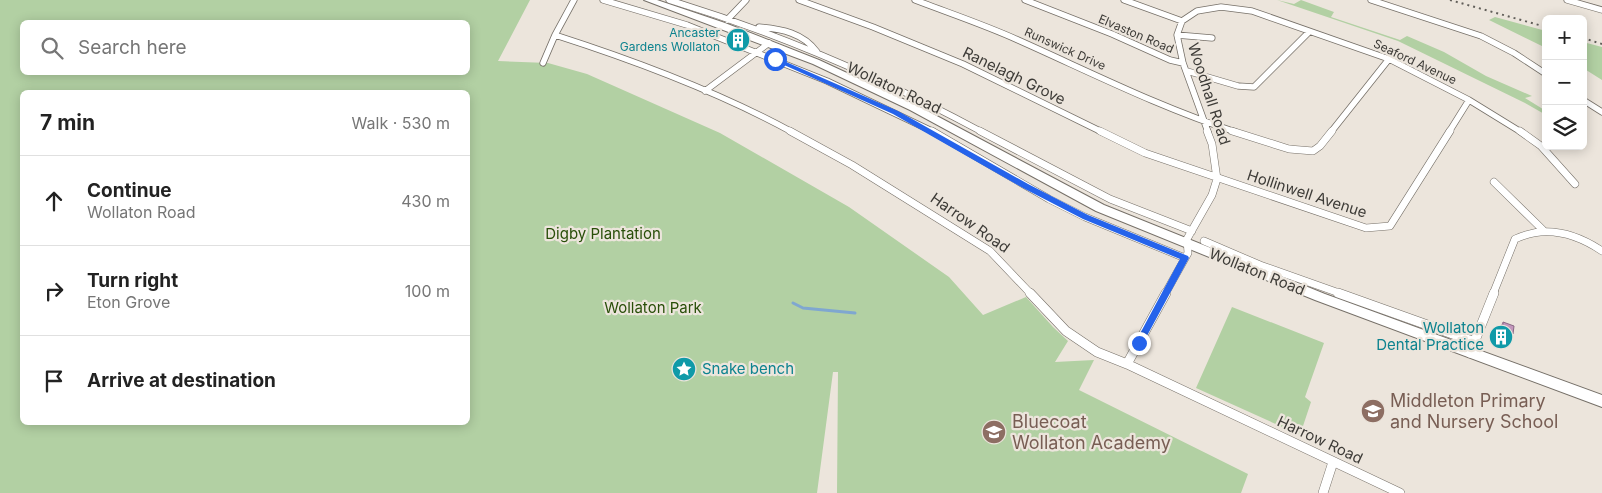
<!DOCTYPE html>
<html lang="en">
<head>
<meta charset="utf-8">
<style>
	:root { --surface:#fff; --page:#f2f2f2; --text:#222; --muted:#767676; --line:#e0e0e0 }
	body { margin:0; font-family:Inter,sans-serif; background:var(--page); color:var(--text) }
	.controls { position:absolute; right:15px; top:15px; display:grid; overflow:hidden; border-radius:8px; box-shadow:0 2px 12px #0003 }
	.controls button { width:45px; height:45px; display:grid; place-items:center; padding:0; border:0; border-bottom:1px solid var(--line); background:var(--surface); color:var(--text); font:25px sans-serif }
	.stop { position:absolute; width:15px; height:15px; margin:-11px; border:4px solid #2563eb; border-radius:50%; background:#fff }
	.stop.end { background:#2563eb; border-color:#fff; box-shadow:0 1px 5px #0008 }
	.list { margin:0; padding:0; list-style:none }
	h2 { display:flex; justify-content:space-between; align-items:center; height:65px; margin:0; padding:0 20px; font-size:21px }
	h2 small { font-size:16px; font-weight:400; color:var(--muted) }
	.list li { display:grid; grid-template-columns:32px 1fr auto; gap:15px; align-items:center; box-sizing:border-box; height:90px; padding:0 20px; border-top:1px solid var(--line) }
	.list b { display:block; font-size:19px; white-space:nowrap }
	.list p { margin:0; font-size:16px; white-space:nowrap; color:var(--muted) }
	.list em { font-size:16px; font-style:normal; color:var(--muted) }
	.icon { flex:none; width:28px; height:28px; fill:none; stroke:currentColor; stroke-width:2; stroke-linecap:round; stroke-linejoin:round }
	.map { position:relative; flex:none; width:1602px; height:493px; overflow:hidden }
	.search { position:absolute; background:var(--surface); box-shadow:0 2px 12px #0003; left:20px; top:20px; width:450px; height:55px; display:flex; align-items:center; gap:12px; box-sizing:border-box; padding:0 18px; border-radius:8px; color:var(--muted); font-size:19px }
	.panel { position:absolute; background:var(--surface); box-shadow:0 2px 12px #0003; left:20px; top:90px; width:450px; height:335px; border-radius:8px }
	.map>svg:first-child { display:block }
	.green { fill:#b2d0a3; fill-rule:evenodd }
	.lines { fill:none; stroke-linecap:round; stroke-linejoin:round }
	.stream { stroke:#7fa7d0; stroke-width:3 }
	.street-far2-casing { stroke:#767068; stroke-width:7 }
	.street-far1-casing { stroke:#767068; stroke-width:8 }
	.street-casing { stroke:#767068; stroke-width:10 }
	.primary-casing { stroke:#767068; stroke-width:2 }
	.street-far2 { stroke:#fff; stroke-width:5.5 }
	.street-far1 { stroke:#fff; stroke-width:7 }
	.street { stroke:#fff; stroke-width:9 }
	.primary { fill:#fff; fill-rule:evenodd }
	.rail { stroke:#615e59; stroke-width:2; stroke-dasharray:2 4; stroke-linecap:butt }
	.wall { fill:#a881a2 }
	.building { fill:#c396bc; stroke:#886984 }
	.route { fill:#2563eb }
	.labels { text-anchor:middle; stroke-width:4.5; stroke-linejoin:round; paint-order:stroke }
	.far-culture-label { font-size:12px; fill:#0d838f; stroke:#ece5dc; text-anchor:end }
	.far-street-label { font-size:12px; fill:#3d3b37; stroke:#ece5dc }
	.street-label { font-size:15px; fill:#3d3b37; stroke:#ece5dc }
	.park-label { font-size:15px; fill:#294f09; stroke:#ece5dc }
	.culture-label { font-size:15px; fill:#0d838f; stroke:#ece5dc; text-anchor:end }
	.near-education-label { font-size:18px; fill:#785e54; stroke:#ece5dc; text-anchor:start }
</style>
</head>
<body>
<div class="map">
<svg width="1602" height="493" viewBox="0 0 1602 493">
	<rect width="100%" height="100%" fill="#ece5dc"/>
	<path class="green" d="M0,0H530L498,61L548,63L587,74L720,133L849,207L949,277L983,315L1026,297L1053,327L1068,341L1055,362L1094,360L1079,390L1248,474L1241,493H837L838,372H833L817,493H0ZM22,22H468V72H22ZM22,92H468V422H22Z
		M1277,0L1294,4L1301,0L1334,12L1331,17L1400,40L1407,36L1444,52L1486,76L1532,96L1525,98L1546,111V115L1525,103L1398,41Z
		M1495,17L1546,31V48L1489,20Z
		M1583,42L1602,47V80L1583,68Z
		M1232,307L1324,343L1305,397L1311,402L1300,435L1196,388Z"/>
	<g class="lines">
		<path class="stream" d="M793,303L803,308L855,313"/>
		<g class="street-far2-casing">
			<path id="street-far2" d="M603,0L687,25L827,81L934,132
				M669,0C778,33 882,78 982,132
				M799,0L873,27L963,64L1102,132
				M915,0C949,13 985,25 1018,40C1090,72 1161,108 1236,132
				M1025,0L1112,34L1170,60L1183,63
				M1124,0L1182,21
				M1371,0L1481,36L1514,53L1546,74
				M1567,0L1602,10
				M727,20L746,0
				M759,27C782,29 803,33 817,52
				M555,35C636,61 717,91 792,132
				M1177,35L1212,38
				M543,63L555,35L574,0
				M1187,71L1238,86L1254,87L1309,32
				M705,91L769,43
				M1583,100L1602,112
				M1208,132L1183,63L1177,35L1182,21L1197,11L1221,7L1252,11L1389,59L1469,100L1521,132
				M1331,132L1389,59
				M1449,132L1469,100"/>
		</g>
		<g class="street-far1-casing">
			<path id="street-far1" d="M790,131L852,165L990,251L1031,294
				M932,131L1049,199L1085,217L1185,258
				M980,131L1110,199L1192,231
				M1100,131L1145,153L1366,228L1390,226L1450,131
				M1232,131L1289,149L1313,151L1320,146L1332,131
				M1520,131L1541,146L1575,184
				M1494,182L1543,230
				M1204,241L1260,265L1342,294
				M1165,294L1188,253L1187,239L1212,195L1217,179L1212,144L1207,131
				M1493,294L1515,239C1545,225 1575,233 1602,251"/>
		</g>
		<g class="street-casing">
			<path id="street" d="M1030,293L1066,331L1097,352L1127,364L1400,493
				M1338,293L1475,342
				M1470,353L1494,293
				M1127,364L1166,293
				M1323,493L1333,462"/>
		</g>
		<g class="primary-casing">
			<path id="primary" d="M644,0H657L725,23L819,60L918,106L1104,205L1325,294L1602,395V407L1315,300L1096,211L910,110L813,64Z"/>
		</g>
		<use href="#street-far2" class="street-far2"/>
		<use href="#street-far1" class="street-far1"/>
		<use href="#street" class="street"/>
		<use href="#primary" class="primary"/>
		<path class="rail" d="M1450,0L1546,27
			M1583,38L1602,44"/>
	</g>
	<path class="wall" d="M1503,322L1513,334L1506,343L1496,339L1497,331Z"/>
	<path class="building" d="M1503,322L1514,326L1513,334L1503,331Z"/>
	<path class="route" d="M773,58H777L898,111L1028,184L1088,215L1188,256L1189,258L1142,345H1136L1135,343L1180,259L1083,219L1023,188L893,114L773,60Z"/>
	<defs>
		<g id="building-disc" transform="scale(1.25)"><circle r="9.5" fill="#0f9aa8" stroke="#ece5dc"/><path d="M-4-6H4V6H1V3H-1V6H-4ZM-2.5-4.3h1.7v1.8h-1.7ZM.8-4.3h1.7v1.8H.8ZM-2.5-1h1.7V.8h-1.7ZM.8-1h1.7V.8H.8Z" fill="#fff"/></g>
		<g id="sight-disc" transform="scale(1.25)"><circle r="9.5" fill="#0f9aa8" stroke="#ece5dc"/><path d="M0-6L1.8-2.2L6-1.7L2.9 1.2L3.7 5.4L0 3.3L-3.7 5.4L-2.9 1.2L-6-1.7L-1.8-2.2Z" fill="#fff"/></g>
		<g id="school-disc" transform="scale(1.25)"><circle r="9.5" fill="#8d6e63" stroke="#ece5dc"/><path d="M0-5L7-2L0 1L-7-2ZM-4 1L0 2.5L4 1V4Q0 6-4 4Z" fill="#fff"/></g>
	</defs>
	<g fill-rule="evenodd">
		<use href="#building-disc" x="738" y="40"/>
		<use href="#building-disc" x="1501" y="337"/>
		<use href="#sight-disc" x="684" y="369"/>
		<use href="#school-disc" x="1373" y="411"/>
		<use href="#school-disc" x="994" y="432"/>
	</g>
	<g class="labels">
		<g class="far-culture-label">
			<text x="720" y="37">Ancaster<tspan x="720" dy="14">Gardens Wollaton</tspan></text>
		</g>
		<g class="far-street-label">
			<text transform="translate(1136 34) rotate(23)" y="4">Elvaston Road</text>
			<text transform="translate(1065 49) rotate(24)" y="4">Runswick Drive</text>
			<text transform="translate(1415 62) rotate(25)" y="4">Seaford Avenue</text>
		</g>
		<g class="street-label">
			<text transform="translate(1014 76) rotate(26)" y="5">Ranelagh Grove</text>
			<text transform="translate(894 88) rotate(25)" y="5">Wollaton Road</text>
			<text transform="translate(1209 94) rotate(72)" y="5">Woodhall Road</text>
			<text transform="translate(1307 194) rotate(18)" y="5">Hollinwell Avenue</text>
			<text transform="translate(970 223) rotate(35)" y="5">Harrow Road</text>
			<text transform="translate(1257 272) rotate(22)" y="5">Wollaton Road</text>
			<text transform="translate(1320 440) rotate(25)" y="5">Harrow Road</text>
		</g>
		<g class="park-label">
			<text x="603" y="239">Digby Plantation</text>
			<text x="653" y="313">Wollaton Park</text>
		</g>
		<g class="culture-label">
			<text x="1484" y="333">Wollaton<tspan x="1484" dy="17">Dental Practice</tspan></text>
			<text x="702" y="374" text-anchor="start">Snake bench</text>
		</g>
		<g class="near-education-label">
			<text x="1390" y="407">Middleton Primary<tspan x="1390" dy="21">and Nursery School</tspan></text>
			<text x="1012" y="428">Bluecoat<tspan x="1012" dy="21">Wollaton Academy</tspan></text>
		</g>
	</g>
</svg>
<div class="controls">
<button>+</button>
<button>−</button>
<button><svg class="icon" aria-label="layers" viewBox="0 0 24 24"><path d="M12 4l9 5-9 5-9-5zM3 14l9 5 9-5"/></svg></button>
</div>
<div class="stop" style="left:775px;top:59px"></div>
<div class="stop end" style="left:1139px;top:343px"></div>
<div class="search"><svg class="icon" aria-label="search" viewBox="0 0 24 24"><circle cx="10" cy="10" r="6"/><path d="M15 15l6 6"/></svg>Search here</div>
<section class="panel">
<h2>7 min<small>Walk · 530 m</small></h2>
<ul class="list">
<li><svg class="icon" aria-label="ahead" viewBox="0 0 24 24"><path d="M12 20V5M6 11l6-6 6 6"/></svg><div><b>Continue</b><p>Wollaton Road</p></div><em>430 m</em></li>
<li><svg class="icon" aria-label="right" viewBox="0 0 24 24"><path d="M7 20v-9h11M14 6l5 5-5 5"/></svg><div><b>Turn right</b><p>Eton Grove</p></div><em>100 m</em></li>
<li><svg class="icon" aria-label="arrive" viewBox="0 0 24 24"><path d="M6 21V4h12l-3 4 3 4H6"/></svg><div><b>Arrive at destination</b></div></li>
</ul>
</section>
</div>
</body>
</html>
